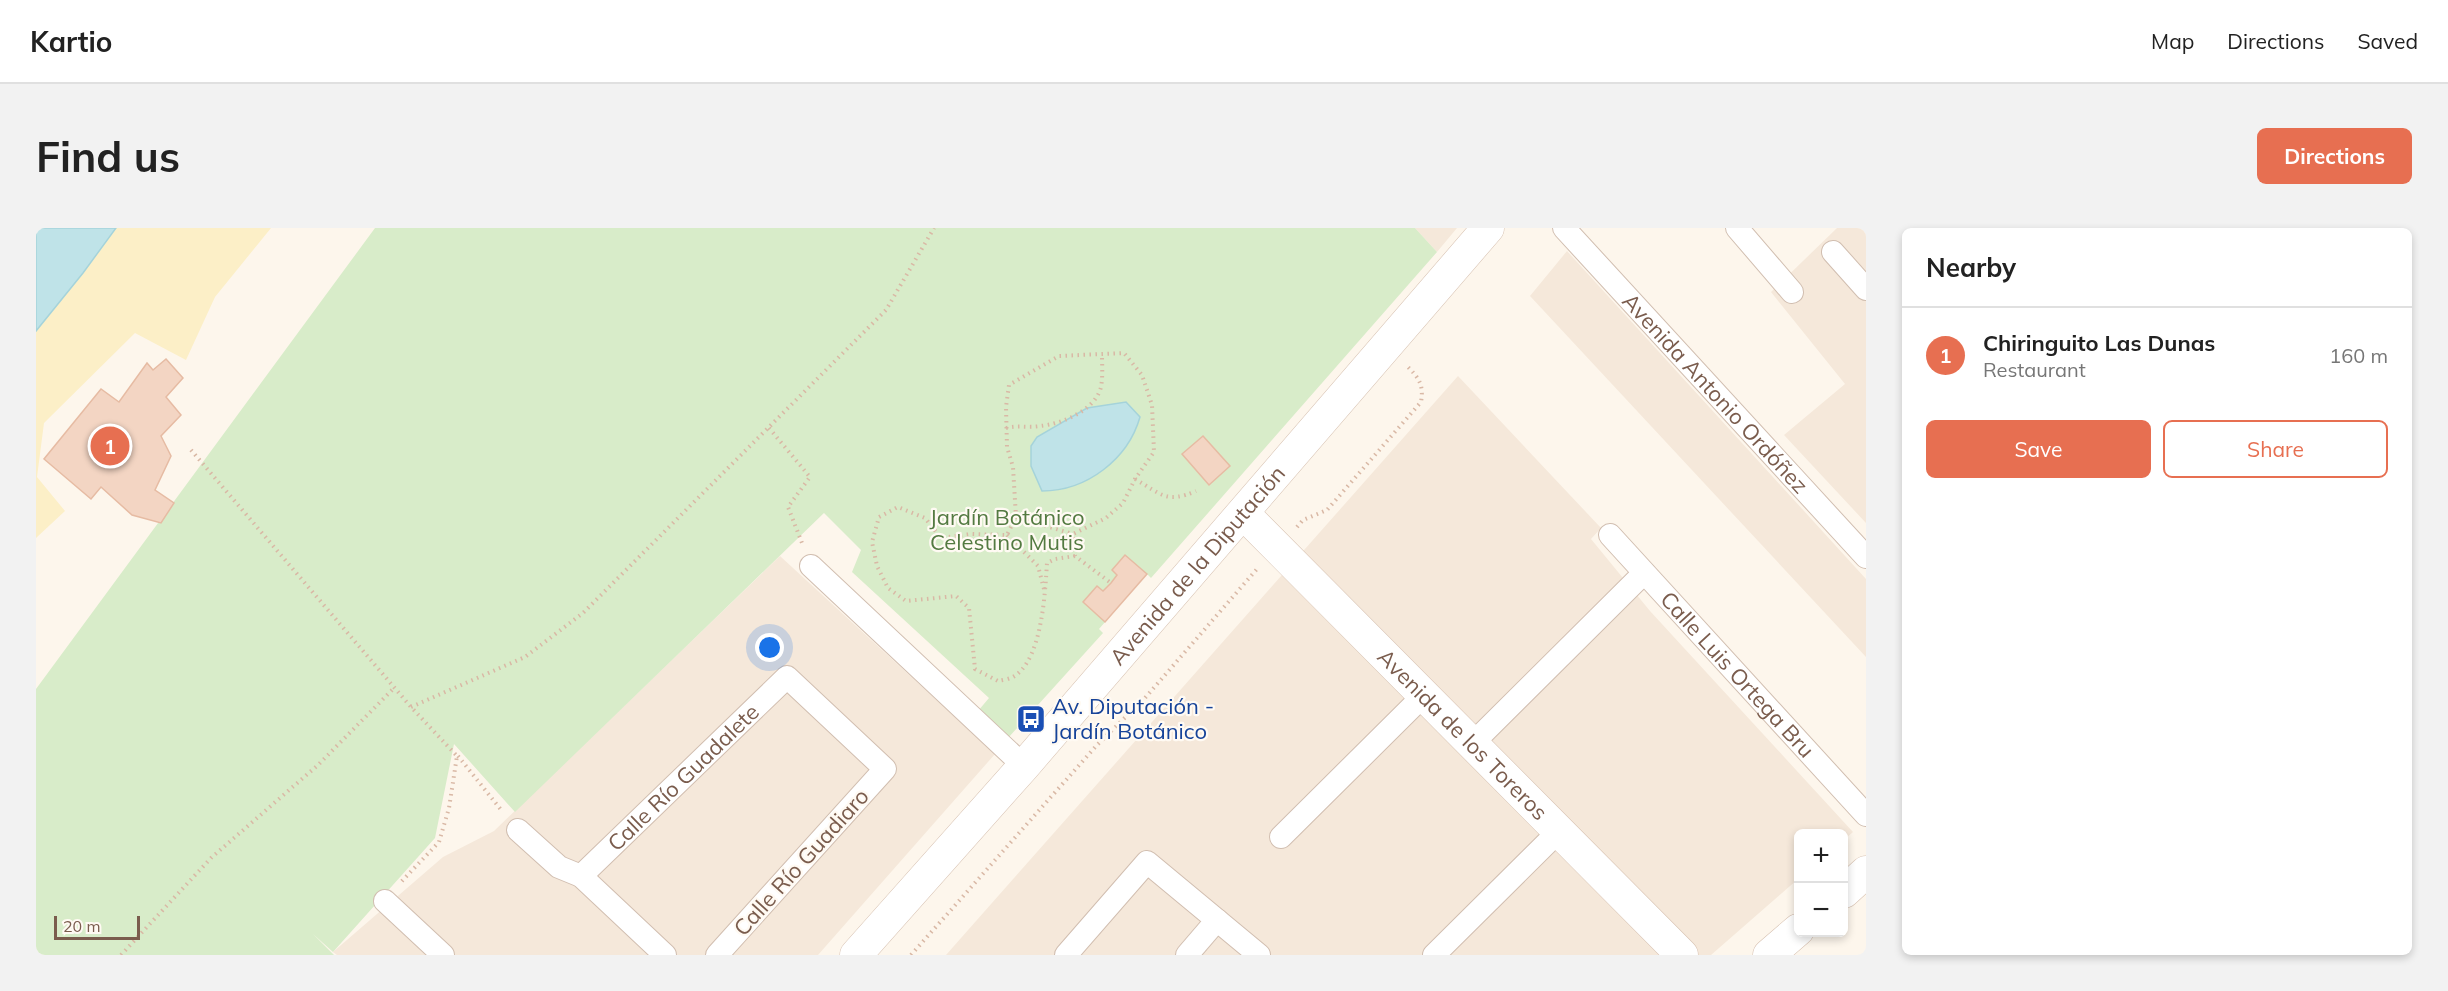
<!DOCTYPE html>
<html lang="en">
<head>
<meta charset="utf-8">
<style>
	:root { --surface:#fff; --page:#f2f2f2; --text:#222; --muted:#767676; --line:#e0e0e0; --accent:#e76f51 }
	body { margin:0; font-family:Mulish,sans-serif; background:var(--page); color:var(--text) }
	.controls { position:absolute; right:18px; bottom:18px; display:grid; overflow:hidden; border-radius:9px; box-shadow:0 3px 9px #0003 }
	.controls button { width:54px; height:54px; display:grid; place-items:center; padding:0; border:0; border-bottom:2px solid var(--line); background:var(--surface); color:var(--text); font:30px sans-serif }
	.scale { position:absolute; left:18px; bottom:15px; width:86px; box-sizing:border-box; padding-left:6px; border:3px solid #7a5c4d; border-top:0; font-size:16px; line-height:21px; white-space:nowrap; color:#7a5c4d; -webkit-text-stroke:4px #fffaf3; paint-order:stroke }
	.you { position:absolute; left:734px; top:420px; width:21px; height:21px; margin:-15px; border:4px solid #fff; border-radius:50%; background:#1a73e8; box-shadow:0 0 0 9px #1a73e833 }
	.badge { display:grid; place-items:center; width:39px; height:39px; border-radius:50%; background:var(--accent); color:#fff; font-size:20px; font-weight:700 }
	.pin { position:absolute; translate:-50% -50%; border:3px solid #fff; box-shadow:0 2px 6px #0006 }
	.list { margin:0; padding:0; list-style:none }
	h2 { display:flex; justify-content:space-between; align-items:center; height:78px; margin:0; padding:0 24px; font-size:26px }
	h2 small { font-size:20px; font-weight:400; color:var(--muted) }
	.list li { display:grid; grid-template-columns:39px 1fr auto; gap:18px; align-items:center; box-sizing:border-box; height:96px; padding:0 24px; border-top:2px solid var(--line) }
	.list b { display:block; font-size:22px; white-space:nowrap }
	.list p { margin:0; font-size:20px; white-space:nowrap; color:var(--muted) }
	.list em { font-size:20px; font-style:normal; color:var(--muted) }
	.actions { display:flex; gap:12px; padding:18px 24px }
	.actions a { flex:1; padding:14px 0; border:2px solid var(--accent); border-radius:9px; text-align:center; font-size:21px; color:var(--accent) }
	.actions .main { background:var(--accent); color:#fff }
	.map { position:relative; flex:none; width:1830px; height:727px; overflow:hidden; border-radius:9px }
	header { display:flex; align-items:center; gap:36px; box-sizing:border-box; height:84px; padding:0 30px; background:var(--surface); border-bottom:2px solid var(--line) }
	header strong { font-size:28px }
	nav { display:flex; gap:33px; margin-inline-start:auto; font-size:21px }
	.intro { display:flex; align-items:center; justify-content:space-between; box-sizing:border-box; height:144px; padding:0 36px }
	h1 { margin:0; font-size:42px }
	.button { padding:15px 27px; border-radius:9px; background:var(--accent); color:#fff; font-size:21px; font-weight:700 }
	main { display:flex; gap:36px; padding:0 36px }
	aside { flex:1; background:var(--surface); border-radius:9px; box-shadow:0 3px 9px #0003 }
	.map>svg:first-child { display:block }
	.residential { fill:#f5e8da }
	.green { fill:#d8ecc9 }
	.sand { fill:#fcefc7 }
	.water { fill:#bfe3e8; stroke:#a5d3da; stroke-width:1.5 }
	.building { fill:#f3d5c3; stroke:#e6bba3; stroke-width:1.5 }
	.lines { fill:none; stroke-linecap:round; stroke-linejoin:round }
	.street-casing { stroke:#d1beb0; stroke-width:24 }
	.secondary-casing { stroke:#d6c0b0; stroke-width:33 }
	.path { stroke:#d9b8a5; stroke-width:4; stroke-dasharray:1.5 4.5; stroke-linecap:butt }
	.street { stroke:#fff; stroke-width:22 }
	.secondary { stroke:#fff; stroke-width:32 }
	.labels { text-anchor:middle; stroke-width:4.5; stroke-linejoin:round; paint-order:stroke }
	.street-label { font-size:22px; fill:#7a5c4d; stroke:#fffaf3 }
	.park-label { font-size:22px; fill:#537a41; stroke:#fffaf3 }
	.transit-label { font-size:22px; fill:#164399; stroke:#fffaf3; text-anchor:start }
</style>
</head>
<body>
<header>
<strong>Kartio</strong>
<nav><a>Map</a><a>Directions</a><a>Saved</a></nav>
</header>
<div class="intro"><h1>Find us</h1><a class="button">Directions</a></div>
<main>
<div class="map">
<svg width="1830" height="727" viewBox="0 0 1830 727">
	<rect width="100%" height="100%" fill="#fdf6ec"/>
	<path class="residential" d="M1379,0H1421L1401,24Z
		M1801,0H1830V295L1748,207L1809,156L1735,64Z
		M1531,23L1830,351V429L1494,68Z
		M1422,148L1565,300L1555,311L1614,383L1817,604L1808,612V606H1762V651L1675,727H910Z
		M744,328L959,526L782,727H301L297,724L407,629L458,603Z"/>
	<path class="green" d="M339,0H1379L1401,24L1115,350L1111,346L1063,401L1067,405L972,510L942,483L953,470L816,344L825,322L788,285L479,584L418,516L399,610L297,724L277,706L298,727H0V461Z"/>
	<path class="sand" d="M80,0H235L179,69L150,132L99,105L8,195L1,249L29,283L0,310V103L47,45Z"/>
	<path class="water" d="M0,0H80L47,45L0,103Z
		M1090,174L1104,189C1092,231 1051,263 1006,263L995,238V218L1001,209L1051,180Z"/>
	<path class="building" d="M130,131L147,150L130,169L145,187L125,208L135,228L119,262L138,275L125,295L96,287L65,259L55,271L8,231L65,161L83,174L111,135L117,142Z
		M1167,208L1194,238L1173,257L1146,226Z
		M1089,327L1111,346L1069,394L1047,374L1061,358L1067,363L1075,355L1081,347L1076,342Z"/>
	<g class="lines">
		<g class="street-casing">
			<g id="street">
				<path id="s1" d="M1528,0L1830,329"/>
				<path d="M1701,0L1756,64"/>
				<path d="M1797,24L1830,61"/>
				<path id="s2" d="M1574,307L1830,587"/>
				<path d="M775,338L988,538"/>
				<path d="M1436,516L1608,345"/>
				<path d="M482,602L523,639L545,648L629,727"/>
				<path d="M1245,609L1388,467"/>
				<path id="s3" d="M545,648L751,449L849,541L681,727"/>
				<path d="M349,673L407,727"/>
				<path d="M1030,727L1111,634L1223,727"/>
				<path d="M1151,727L1181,692"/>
				<path d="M1398,727L1523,603"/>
			</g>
		</g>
		<g class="secondary-casing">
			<g id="secondary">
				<path id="s4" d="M1207,285L1646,727"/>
				<path d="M1808,664L1830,644"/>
				<path id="s5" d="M820,727L988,538L1452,0"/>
				<path d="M1733,727L1762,702"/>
			</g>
		</g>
		<path class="path" d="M733,200L774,249L752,279L766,315
			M970,200C983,197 992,200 1004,198C1025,196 1059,183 1065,159C1067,148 1066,137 1066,126
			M155,222L375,479L421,528L413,580L403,614L365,654
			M1099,251C1125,266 1130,276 1160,263
			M980,289L1037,306
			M1261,299L1267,292L1291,282L1385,174C1388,157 1383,150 1371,138
			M971,307L1002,338L1008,361
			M1039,328L1019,331L1011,335C1009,366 1006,428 980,447C975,451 967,452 962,453L939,441L933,380L920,368L870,373L852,360L841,338L836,314L843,289L862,279L889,290L905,310L935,306L971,307L980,289L977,239L971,219L970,179L973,157L1023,128L1088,125L1106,147L1116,177L1118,224L1099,251L1087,275L1070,290L1037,306L1039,328L1075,355
			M375,479L489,429L547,385L850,82L898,0
			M422,528L466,583
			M85,727L175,630L282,537L359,459
			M875,727L1061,517L1109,470L1221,341"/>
		<use href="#street" class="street"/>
		<use href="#secondary" class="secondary"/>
	</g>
	<defs>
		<g id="bus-square" transform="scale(1.5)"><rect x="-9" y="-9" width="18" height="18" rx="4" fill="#1a4fb4" stroke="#fffaf3"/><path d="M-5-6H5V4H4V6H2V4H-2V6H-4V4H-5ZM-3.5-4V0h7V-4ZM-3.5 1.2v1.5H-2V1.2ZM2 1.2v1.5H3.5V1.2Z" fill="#fff"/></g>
	</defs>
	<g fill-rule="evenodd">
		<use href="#bus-square" x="995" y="491"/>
	</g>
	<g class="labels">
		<g class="street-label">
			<text dy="8" stroke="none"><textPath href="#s1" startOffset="224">Avenida Antonio Ordóñez</textPath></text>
			<text dy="8" stroke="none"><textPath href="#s5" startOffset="518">Avenida de la Diputación</textPath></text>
			<text dy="8" stroke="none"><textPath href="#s2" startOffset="189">Calle Luis Ortega Bru</textPath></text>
			<text dy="8" stroke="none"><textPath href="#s4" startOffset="312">Avenida de los Toreros</textPath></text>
			<text dy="8" stroke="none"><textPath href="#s3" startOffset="142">Calle Río Guadalete</textPath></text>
			<text transform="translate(765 634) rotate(-48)" y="8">Calle Río Guadiaro</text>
		</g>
		<g class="park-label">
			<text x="971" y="297">Jardín Botánico<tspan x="971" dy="25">Celestino Mutis</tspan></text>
		</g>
		<g class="transit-label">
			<text x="1016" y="486">Av. Diputación -<tspan x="1016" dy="25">Jardín Botánico</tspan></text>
		</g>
	</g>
</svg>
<div class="controls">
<button>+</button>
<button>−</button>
</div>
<div class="scale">20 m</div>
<div class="you"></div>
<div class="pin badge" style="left:74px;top:218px">1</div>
</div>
<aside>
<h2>Nearby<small></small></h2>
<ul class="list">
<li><span class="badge">1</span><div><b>Chiringuito Las Dunas</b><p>Restaurant</p></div><em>160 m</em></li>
</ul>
<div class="actions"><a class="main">Save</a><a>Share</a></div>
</aside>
</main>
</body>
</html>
